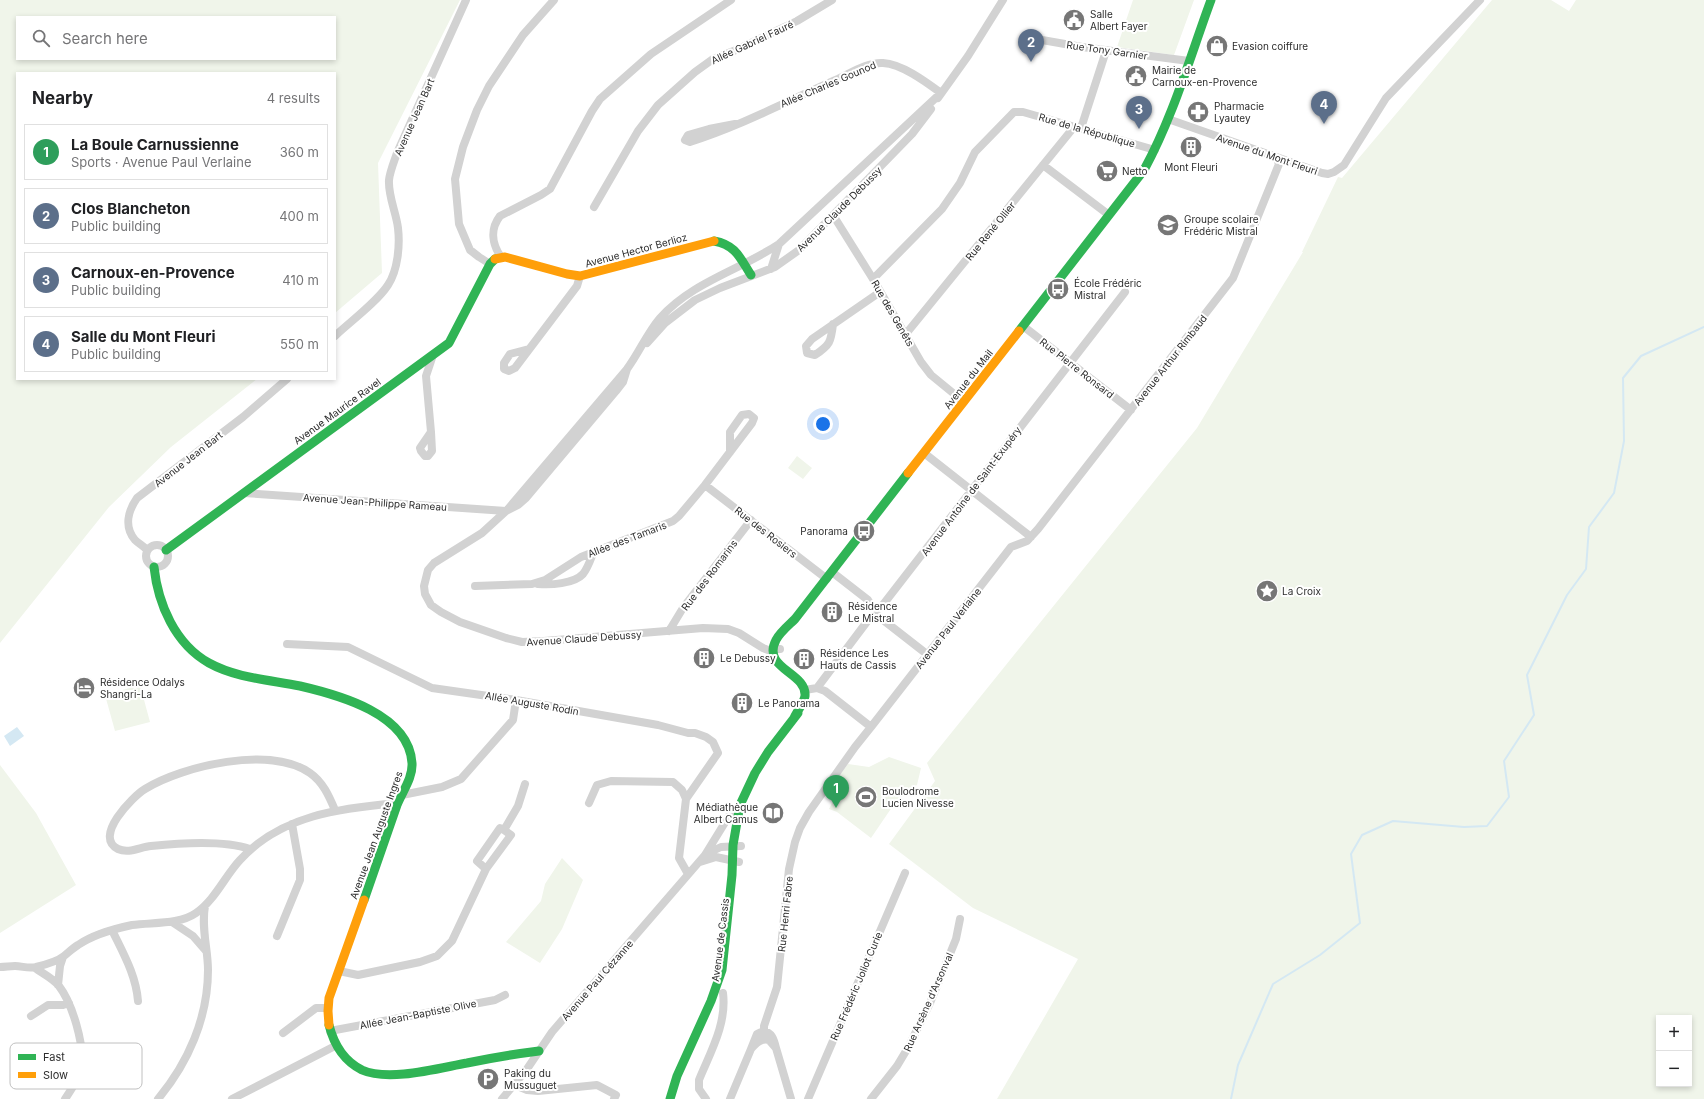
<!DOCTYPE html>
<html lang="en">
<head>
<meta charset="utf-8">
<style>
	:root { --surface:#fff; --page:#f2f2f2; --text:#202124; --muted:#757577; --line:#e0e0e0; --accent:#ea580c }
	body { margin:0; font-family:Inter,sans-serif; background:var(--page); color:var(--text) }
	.controls { position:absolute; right:12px; bottom:12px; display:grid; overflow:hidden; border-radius:0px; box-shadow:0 2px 6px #0003 }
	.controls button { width:36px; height:36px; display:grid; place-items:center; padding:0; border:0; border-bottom:1px solid var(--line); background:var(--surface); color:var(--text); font:20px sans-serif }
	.you { position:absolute; left:823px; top:424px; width:14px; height:14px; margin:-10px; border:3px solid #fff; border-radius:50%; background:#1a73e8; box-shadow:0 0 0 6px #1a73e833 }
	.badge { display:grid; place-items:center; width:26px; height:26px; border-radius:50%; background:var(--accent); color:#fff; font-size:13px; font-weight:700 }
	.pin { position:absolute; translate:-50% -33px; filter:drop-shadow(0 1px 2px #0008) }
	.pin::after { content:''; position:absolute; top:21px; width:14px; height:12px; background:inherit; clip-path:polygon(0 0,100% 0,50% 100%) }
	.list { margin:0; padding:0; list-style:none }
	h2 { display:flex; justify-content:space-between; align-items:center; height:52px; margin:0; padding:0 16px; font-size:17px }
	h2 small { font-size:13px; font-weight:400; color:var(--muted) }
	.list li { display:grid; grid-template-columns:26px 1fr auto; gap:12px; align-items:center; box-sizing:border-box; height:56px; margin:0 8px 8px; padding:0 8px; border:1px solid var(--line); border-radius:0px }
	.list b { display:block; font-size:15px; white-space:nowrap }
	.list p { margin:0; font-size:13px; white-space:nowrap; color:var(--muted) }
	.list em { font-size:13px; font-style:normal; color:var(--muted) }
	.icon { flex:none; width:22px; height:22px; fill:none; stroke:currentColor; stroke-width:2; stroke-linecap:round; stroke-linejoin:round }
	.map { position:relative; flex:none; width:1704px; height:1099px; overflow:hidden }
	.search { position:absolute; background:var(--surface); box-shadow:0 2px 6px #0003; left:16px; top:16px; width:320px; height:44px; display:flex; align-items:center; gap:10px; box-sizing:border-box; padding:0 14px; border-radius:0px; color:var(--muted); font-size:15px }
	.panel { position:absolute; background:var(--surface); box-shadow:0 2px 6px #0003; left:16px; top:72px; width:320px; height:308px; border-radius:0px }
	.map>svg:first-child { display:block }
	.green { fill:#f0f5ea; fill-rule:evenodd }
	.water { fill:#d4e8f3 }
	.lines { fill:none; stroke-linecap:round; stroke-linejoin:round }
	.stream { stroke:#d4e8f3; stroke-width:2 }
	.street { stroke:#d2d2d2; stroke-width:8 }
	.fast { stroke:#30b455; stroke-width:9 }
	.slow { stroke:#ff9f0a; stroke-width:9 }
	.labels { text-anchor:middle; stroke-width:4; stroke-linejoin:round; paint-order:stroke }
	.poi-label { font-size:10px; fill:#2d2d2d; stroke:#fff; text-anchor:start }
	.street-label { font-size:10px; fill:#2d2d2d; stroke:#fff }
	.key { fill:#fff; stroke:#c0c0c0; stroke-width:1 }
	.key-label { font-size:11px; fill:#2d2d2d }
</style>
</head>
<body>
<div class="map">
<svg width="1704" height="1099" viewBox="0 0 1704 1099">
	<rect width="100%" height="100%" fill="#fff"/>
	<path class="green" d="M0,0H460L378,163L382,273L335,313V73H17V379H257L171,447L109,507L0,643ZM17,17H335V59H17Z
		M1133,0H1194L1174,55L1117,47Z
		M1492,0H1551L1569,11L1576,0H1704V1099H997L1078,959L973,908L889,844L935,781L927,763L1197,428L1303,252H1302L1338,177L1342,178ZM1659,1018H1689V1084H1659Z
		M797,456L812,468L803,479L788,468Z
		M140,685L150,722L115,731L105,695Z
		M889,757L921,768L917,785L901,794L871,838L837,812L829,809L833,801V784L848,764L869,767Z
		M0,765L36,813L76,885L0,933Z
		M562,858L583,880L562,929L540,963L506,942L541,901L545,884Z"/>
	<path class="water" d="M17,727L24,736L10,746L4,736Z"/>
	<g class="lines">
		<path class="stream" d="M1231,1099L1238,1065L1273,984L1320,955L1360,923L1351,854L1362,835L1393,821L1464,827L1487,826L1509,797L1504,761L1534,715L1527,675L1567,595L1586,569L1589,527L1614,493L1624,441L1623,378L1641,356L1704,327"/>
		<path class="street" d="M1025,37L1082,47L1189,61
			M938,98L968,56L1003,0
			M1168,119L1322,173L1328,174L1334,172L1344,165L1386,98L1480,0
			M735,124L709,129L688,135L685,140L690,142C741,126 789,100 838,79C851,73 868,62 883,63C902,64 926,82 941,93
			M1081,128L1106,51
			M1043,165L1109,215
			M594,207L638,131L658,105L695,72L713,59L736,50L797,21L832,0
			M833,215L873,279L921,362L931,375L964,402
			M501,257C492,244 490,229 500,216L541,195L550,189L592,111L600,99L651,54L731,0
			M490,264L479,257L470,250L459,224L455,179L463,147L477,110L489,86L523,35L554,0
			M771,269L779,244
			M873,279L942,209L960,183L975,152L1014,112H1023L1155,150
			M833,324C831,342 830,345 815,355L807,353L806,346L812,339L880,292
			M1023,326L1131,410
			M905,335L1074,127
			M335,336C351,321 377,302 388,285C398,270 400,245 398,228C396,212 388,196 389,180C390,171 394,162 397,153L466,0
			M647,343L665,323L695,300L720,288L775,267L799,250L912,134L931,109
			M529,349L510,354L504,363V369L509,371L515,368L577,286L580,276
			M627,369L623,382L616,391L526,498L518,505L506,511L482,533L434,563L428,570L424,586L425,594L431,605L441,612L460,622L506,638L522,642L544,641L703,628L728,629L739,633L763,648L768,650L780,649
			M431,432L432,451L428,456H425L421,451L420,448L431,432L426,376L433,355
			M924,453L1031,537
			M705,485L827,579
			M244,493L506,511
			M508,509L627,369C639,353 647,333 660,318C692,282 740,270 779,244L941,93
			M146 556a11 11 0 1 1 22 0a11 11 0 1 1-22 0Z
			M147,550C144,546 139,544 135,540C124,527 128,511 137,498L243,417L287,379
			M832,572L868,600L878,616L928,655
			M538,584C550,585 574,584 583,574C588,568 591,558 594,551
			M475,586L532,584L545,580L581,557L673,521L679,516L705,485L752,423L754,418L749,414L742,415L730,432V452
			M669,631L683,608L751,520
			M287,644L348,647L432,688L516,700L658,725L688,733H695L706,737L713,742L718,753L686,799
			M817,688L875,611L882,606L1125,292
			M871,727L1011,547L1027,541L1038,529L1233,278L1279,164L1276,157
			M402,795L442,787L461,779L513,720L516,700
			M589,803L597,785L611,781L673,782L682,790L686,799L679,858L688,874
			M250,849C224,840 179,843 151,846C140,847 129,854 118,849C93,837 132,797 145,789C182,766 271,745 310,773C323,782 329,796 335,810
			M706,854L721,847L741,846
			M700,862L716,857L739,862
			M486,869L477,861L500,828L504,830
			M172,922L193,936L206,951
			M112,930C123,953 136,975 138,1001
			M277,936L300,880V869L292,824
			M0,967C5,967 10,966 15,966C22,966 29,969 36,967C44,965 58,961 64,956C69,952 73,948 78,945C94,934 113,929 132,925C152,922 179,925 196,913C215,900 225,876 240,860C281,815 341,808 398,803
			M35,968C42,973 54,979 59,986C72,1003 85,1045 81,1066C79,1078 72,1089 65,1099
			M339,971L358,975L420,962L437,956L452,941L486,869L511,835L504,830L518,806L525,784
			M58,985L60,966L63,957
			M31,1016L48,1005H63L69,1003
			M330,1031L495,1000L505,995
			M763,1031C772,1032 774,1040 776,1048L769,1040C761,1038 756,1043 751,1049L757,1034Z
			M283,1033L316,1008H328
			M764,1039V1026L777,987L789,869L795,842L800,828L809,812L855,747L871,727L825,691L817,688L805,690
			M776,1048L791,1099
			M515,1085L527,1090L538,1091L597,1085L616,1095L614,1099
			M158,1099C188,1063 208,1018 208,970C208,949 201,928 205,906
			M232,1099L335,1046
			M502,1099L527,1069L552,1032L705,855L729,816L740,805
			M706,1099L699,1089V1080C710,1053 727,1024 723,993
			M730,1099L751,1049
			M808,1099L905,873
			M871,1099L897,1066L909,1046L930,1003L956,939L960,919"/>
		<path class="fast" d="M714,241C736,245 740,258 751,275
			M1019,331L1144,170C1173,117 1190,57 1211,0
			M166,550L449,343L490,264L495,259
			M154,567C158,604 175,644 209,663C236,678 270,680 300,686C339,695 409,714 412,763C413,778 402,792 397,805C386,837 375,868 364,900
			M794,718C797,711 804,703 805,696C807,672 761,669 776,640C780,632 789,625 795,619L908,473
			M329,1025C334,1045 344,1061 362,1070C389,1082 439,1068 467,1063C491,1058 515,1054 539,1051
			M670,1099L677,1076L711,1001L722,970L732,875L733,845L740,805L755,773L768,752L798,713"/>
		<path class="slow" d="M495,259L505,257L567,274L580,276L714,241
			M908,473L1019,331
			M329,1025L328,1011L329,998L364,900"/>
	</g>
	<defs>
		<g id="civic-disc" transform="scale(1.15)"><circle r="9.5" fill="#767676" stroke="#fff"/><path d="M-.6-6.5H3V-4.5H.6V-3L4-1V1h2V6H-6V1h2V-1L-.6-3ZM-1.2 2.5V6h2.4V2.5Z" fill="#fff"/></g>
		<g id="shop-disc" transform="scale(1.15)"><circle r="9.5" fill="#767676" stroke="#fff"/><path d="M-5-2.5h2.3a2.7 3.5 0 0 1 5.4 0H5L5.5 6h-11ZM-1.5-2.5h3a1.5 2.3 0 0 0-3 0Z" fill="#fff"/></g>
		<g id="pharmacy-disc" transform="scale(1.15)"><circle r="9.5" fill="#767676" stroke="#fff"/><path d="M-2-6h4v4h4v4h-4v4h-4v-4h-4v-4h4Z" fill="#fff"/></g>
		<g id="building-disc" transform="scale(1.15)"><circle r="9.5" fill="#767676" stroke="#fff"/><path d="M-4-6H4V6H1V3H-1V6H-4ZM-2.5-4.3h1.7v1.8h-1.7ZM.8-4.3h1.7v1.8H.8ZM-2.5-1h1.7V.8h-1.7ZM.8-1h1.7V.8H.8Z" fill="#fff"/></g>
		<g id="supermarket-disc" transform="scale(1.15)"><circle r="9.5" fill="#767676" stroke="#fff"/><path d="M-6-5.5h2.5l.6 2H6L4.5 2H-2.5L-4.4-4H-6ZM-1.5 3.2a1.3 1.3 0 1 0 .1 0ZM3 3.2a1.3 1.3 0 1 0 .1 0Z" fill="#fff"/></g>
		<g id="school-disc" transform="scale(1.15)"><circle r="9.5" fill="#767676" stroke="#fff"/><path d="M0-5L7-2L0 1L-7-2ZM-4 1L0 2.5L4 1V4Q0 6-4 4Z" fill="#fff"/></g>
		<g id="bus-disc" transform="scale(1.15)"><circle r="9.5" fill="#767676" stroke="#fff"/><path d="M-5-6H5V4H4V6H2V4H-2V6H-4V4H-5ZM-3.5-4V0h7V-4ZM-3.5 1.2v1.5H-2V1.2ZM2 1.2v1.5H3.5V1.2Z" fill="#fff"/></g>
		<g id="sight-disc" transform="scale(1.15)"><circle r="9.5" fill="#767676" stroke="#fff"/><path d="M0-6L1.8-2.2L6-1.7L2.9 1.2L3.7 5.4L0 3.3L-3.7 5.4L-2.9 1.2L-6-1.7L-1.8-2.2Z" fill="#fff"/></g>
		<g id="hotel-disc" transform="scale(1.15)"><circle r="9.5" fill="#767676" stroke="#fff"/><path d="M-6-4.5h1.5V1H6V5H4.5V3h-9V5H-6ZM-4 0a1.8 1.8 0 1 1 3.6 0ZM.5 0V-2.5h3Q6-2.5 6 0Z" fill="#fff"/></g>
		<g id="stadium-disc" transform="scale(1.15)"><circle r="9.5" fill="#767676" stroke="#fff"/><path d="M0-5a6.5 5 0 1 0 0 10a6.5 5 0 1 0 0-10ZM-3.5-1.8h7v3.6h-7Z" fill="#fff"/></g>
		<g id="library-disc" transform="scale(1.15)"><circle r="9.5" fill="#767676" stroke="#fff"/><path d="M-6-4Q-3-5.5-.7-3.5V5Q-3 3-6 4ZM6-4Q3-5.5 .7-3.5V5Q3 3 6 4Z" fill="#fff"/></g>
		<g id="parking-disc" transform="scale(1.15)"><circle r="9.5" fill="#767676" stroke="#fff"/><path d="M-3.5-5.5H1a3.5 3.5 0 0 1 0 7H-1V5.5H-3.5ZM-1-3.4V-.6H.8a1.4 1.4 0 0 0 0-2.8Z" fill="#fff"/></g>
	</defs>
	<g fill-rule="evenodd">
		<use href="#civic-disc" x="1074" y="20"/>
		<use href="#shop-disc" x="1217" y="46"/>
		<use href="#civic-disc" x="1136" y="76"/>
		<use href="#pharmacy-disc" x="1198" y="112"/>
		<use href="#building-disc" x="1191" y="147"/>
		<use href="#supermarket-disc" x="1107" y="171"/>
		<use href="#school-disc" x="1168" y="225"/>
		<use href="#bus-disc" x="1058" y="289"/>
		<use href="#bus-disc" x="864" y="531"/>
		<use href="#sight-disc" x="1267" y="591"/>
		<use href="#building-disc" x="832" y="612"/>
		<use href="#building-disc" x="704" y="658"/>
		<use href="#building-disc" x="804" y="659"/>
		<use href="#hotel-disc" x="84" y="688"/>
		<use href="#building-disc" x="742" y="703"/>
		<use href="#stadium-disc" x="866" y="797"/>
		<use href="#library-disc" x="773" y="813"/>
		<use href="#parking-disc" x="488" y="1079"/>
	</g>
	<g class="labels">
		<g class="poi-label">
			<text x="1090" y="18">Salle<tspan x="1090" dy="12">Albert Fayer</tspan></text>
			<text x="1232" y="50">Evasion coiffure</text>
			<text x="1152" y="74">Mairie de<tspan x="1152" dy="12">Carnoux-en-Provence</tspan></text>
			<text x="1214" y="110">Pharmacie<tspan x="1214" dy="12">Lyautey</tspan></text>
			<text x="1191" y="171" text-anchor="middle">Mont Fleuri</text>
			<text x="1122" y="175">Netto</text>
			<text x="1184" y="223">Groupe scolaire<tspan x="1184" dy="12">Frédéric Mistral</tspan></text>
			<text x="1074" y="287">École Frédéric<tspan x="1074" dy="12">Mistral</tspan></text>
			<text x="848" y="535" text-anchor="end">Panorama</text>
			<text x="1282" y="595">La Croix</text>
			<text x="848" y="610">Résidence<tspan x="848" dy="12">Le Mistral</tspan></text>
			<text x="820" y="657">Résidence Les<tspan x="820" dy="12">Hauts de Cassis</tspan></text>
			<text x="720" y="662">Le Debussy</text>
			<text x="100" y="686">Résidence Odalys<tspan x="100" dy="12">Shangri-La</tspan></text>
			<text x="758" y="707">Le Panorama</text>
			<text x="882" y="795">Boulodrome<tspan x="882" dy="12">Lucien Nivesse</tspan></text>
			<text x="758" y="811" text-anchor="end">Médiathèque<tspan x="758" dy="12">Albert Camus</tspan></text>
			<text x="504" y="1077">Paking du<tspan x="504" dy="12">Mussuguet</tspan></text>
		</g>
		<g class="street-label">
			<text transform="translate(752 42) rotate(-25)" y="4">Allée Gabriel Fauré</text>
			<text transform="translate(1107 50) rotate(8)" y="4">Rue Tony Garnier</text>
			<text transform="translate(828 84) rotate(-23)" y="4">Allée Charles Gounod</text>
			<text transform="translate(414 117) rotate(-66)" y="4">Avenue Jean Bart</text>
			<text transform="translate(1087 130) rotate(16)" y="4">Rue de la République</text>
			<text transform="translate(1267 154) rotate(19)" y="4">Avenue du Mont Fleuri</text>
			<text transform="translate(839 209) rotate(-45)" y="4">Avenue Claude Debussy</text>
			<text transform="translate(990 231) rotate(-51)" y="4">Rue René Ollier</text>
			<text transform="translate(636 250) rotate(-15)" y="4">Avenue Hector Berlioz</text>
			<text transform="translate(893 313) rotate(60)" y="4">Rue des Genêts</text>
			<text transform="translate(1170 360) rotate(-52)" y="4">Avenue Arthur Rimbaud</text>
			<text transform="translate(1077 368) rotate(38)" y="4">Rue Pierre Ronsard</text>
			<text transform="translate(968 379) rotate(-52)" y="4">Avenue du Mail</text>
			<text transform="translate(337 411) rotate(-36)" y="4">Avenue Maurice Ravel</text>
			<text transform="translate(188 459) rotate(-38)" y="4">Avenue Jean Bart</text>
			<text transform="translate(971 491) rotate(-53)" y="4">Avenue Antoine de Saint-Exupéry</text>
			<text transform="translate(375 502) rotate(4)" y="4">Avenue Jean-Philippe Rameau</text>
			<text transform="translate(766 532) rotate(38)" y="4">Rue des Rosiers</text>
			<text transform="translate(627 539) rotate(-21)" y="4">Allée des Tamaris</text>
			<text transform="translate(709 575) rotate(-53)" y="4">Rue des Romarins</text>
			<text transform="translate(948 628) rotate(-52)" y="4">Avenue Paul Verlaine</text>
			<text transform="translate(584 638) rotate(-4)" y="4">Avenue Claude Debussy</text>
			<text transform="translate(532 703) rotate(10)" y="4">Allée Auguste Rodin</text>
			<text transform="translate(376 835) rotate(-70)" y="4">Avenue Jean Auguste Ingres</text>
			<text transform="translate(785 914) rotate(-84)" y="4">Rue Henri Fabre</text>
			<text transform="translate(720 940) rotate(-83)" y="4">Avenue de Cassis</text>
			<text transform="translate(597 980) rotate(-49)" y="4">Avenue Paul Cézanne</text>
			<text transform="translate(856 986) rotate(-67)" y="4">Rue Frédéric Joliot Curie</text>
			<text transform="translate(928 1002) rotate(-66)" y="4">Rue Arsène d'Arsonval</text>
			<text transform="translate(418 1014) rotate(-11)" y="4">Allée Jean-Baptiste Olive</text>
		</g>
	</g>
	<rect x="10" y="1043" width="132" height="46" rx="6" class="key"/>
	<rect x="18" y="1054" width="18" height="6" fill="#30b455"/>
	<rect x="18" y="1072" width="18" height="6" fill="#ff9f0a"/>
	<g class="key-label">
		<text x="43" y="1061">Fast</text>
		<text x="43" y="1079">Slow</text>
	</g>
</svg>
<div class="controls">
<button>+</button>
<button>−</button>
</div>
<div class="you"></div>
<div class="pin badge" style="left:836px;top:808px;background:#2e9e5b">1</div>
<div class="pin badge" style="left:1031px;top:62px;background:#5c6f8a">2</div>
<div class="pin badge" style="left:1139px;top:129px;background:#5c6f8a">3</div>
<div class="pin badge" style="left:1324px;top:124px;background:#5c6f8a">4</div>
<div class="search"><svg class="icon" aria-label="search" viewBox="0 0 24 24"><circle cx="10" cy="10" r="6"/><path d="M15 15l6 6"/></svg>Search here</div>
<section class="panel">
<h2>Nearby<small>4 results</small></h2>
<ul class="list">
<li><span class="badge" style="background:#2e9e5b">1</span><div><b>La Boule Carnussienne</b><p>Sports · Avenue Paul Verlaine</p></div><em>360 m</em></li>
<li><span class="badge" style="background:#5c6f8a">2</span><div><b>Clos Blancheton</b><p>Public building</p></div><em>400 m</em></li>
<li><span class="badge" style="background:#5c6f8a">3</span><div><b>Carnoux-en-Provence</b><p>Public building</p></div><em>410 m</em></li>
<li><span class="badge" style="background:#5c6f8a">4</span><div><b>Salle du Mont Fleuri</b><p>Public building</p></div><em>550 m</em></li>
</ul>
</section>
</div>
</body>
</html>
